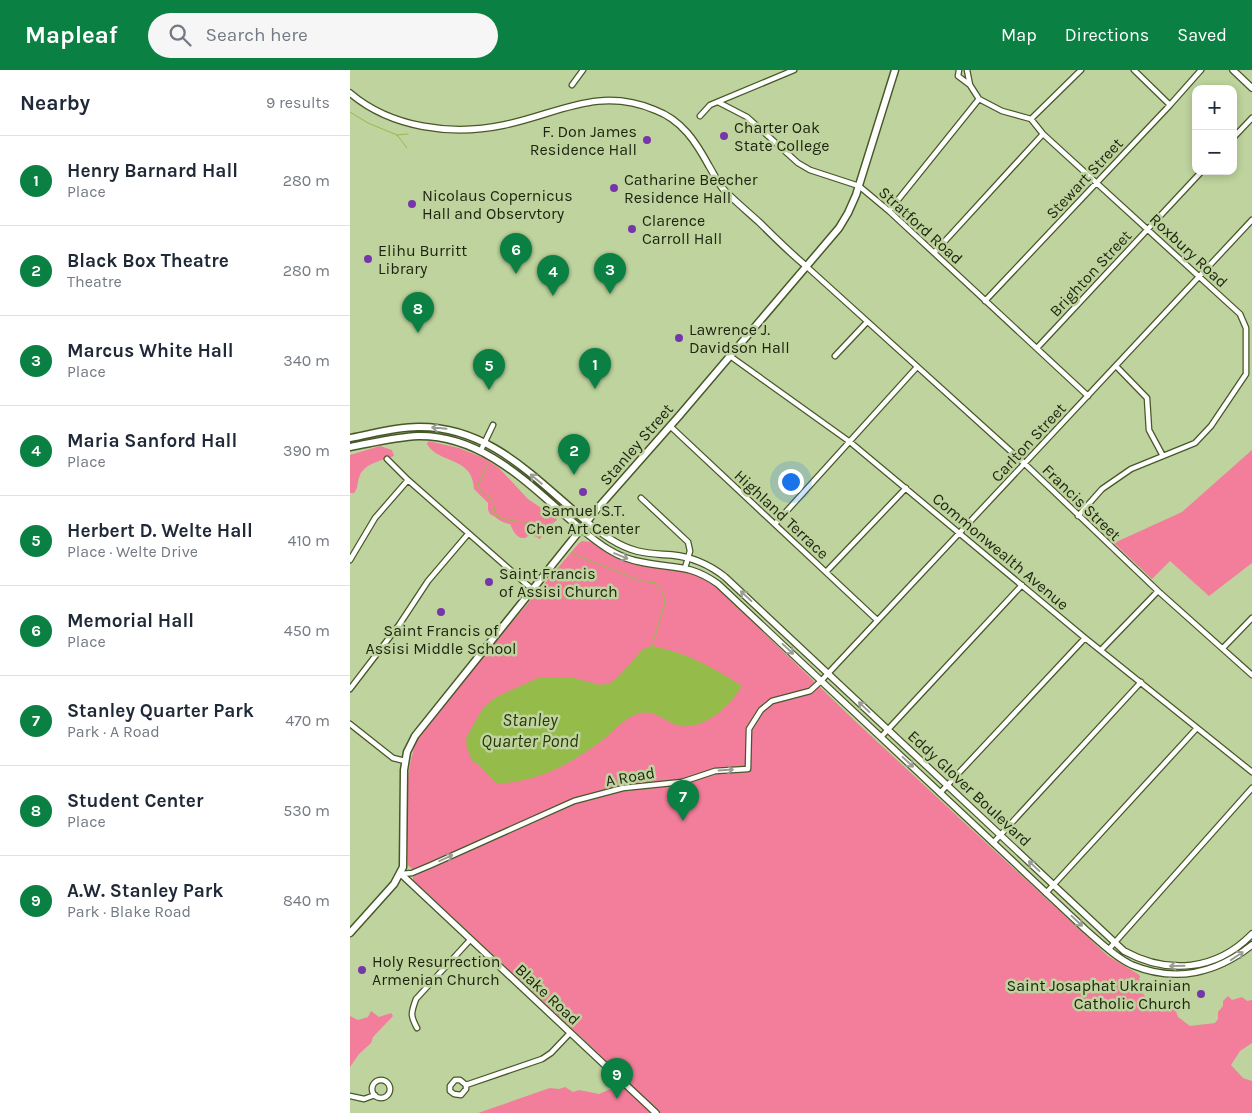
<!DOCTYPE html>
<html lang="en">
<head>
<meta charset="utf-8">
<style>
	:root { --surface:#fff; --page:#f6f6f7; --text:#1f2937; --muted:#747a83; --line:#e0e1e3; --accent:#0b8043 }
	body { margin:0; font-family:Karla,sans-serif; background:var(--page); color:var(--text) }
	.controls { position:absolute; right:15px; top:15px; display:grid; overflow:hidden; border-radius:10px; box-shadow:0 2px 8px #0003 }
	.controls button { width:45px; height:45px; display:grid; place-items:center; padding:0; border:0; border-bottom:1px solid var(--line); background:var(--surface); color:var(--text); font:25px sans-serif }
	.you { position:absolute; left:440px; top:411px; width:18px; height:18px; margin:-12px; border:4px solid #fff; border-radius:50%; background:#1a73e8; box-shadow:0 0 0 8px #1a73e833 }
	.badge { display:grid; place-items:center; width:32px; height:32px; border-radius:50%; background:var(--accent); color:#fff; font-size:16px; font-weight:700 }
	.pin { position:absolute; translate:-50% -41px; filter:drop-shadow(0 1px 2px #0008) }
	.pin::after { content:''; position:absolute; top:26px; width:18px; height:15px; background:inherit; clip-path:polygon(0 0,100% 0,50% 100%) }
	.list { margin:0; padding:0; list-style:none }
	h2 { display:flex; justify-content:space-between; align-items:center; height:65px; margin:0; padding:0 20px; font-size:21px }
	h2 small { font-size:16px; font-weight:400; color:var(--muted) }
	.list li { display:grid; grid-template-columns:32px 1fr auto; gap:15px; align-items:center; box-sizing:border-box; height:90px; padding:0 20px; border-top:1px solid var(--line) }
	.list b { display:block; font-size:19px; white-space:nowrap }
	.list p { margin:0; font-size:16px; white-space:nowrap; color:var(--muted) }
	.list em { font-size:16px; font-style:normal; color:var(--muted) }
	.icon { flex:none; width:28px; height:28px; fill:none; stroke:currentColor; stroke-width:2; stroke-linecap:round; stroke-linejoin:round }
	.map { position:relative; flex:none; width:902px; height:1043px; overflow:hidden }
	header { display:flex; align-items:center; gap:30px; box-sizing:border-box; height:70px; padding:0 25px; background:var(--accent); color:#fff }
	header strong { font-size:24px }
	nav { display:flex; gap:28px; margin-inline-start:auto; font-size:18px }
	.search { width:350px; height:45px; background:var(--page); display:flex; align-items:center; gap:12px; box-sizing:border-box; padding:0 18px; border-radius:28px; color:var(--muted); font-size:19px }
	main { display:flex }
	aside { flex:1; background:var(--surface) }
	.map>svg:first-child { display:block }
	.green { fill:#f27e9b }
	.water { fill:#95bb4b }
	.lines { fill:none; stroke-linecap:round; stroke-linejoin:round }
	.stream { stroke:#95bb4b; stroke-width:1 }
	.minor-casing { stroke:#475827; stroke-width:7 }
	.tertiary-casing { stroke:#475827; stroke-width:8 }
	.secondary-casing { stroke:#475827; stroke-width:9 }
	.minor { stroke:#fff; stroke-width:4.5 }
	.tertiary { stroke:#fff; stroke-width:5.5 }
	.secondary { stroke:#fff; stroke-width:6 }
	.oneway { stroke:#999c93 }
	.poi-dot { fill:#7636ab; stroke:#bed39d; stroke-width:2 }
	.labels { text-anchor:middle; stroke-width:5; stroke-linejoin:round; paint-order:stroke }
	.poi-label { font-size:16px; fill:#1d240f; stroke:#bed39d; text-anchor:start }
	.street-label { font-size:16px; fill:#1d240f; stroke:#bed39d }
	.water-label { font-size:18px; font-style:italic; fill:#293809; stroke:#bed39d }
</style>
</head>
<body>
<header>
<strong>Mapleaf</strong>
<div class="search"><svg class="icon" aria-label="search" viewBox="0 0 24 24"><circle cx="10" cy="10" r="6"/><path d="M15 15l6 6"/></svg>Search here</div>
<nav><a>Map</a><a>Directions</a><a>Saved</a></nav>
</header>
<main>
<aside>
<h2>Nearby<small>9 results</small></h2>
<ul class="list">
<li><span class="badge">1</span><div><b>Henry Barnard Hall</b><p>Place</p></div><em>280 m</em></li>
<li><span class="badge">2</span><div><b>Black Box Theatre</b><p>Theatre</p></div><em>280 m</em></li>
<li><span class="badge">3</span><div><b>Marcus White Hall</b><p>Place</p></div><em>340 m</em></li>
<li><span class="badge">4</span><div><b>Maria Sanford Hall</b><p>Place</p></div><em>390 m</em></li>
<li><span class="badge">5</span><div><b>Herbert D. Welte Hall</b><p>Place · Welte Drive</p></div><em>410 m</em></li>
<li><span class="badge">6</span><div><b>Memorial Hall</b><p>Place</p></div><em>450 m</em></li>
<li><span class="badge">7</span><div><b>Stanley Quarter Park</b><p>Park · A Road</p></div><em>470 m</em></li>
<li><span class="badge">8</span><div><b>Student Center</b><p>Place</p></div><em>530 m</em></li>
<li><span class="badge">9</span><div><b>A.W. Stanley Park</b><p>Park · Blake Road</p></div><em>840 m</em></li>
</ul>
</aside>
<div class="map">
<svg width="902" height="1043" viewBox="0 0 902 1043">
	<rect width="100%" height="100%" fill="#bed39d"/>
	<path class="green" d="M78,371L109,378L134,388L149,398L178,429L206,448L207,450L196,459L190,469L181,464L175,468C166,469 163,460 160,454C151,453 148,448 140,444L138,440V433L124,419C123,386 88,394 77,374Z
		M30,376L42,380L44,386C34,390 15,393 10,405C7,411 9,417 4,423H0V385Z
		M902,380V493L859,526L820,491L802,509L764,473L832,442Z
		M232,471L241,472L266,488L282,494L332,501L349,506L368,518L505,651L758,886L788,904L790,906C787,919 792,923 800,932L816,934L823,933L828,947L840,956L865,953L868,949V942L873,936V931L878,926L882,930L892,927L897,931L902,930V973L890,981L881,995L893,1008L902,1011V1043H128L200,1018L209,1019L215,1017L223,1022L229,1020L249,1024L278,1011L63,810V800L58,795C58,754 51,703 69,666L125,596L228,474Z
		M21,941L29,947L41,943L43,946L23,967L21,973L9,984L0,997V946L8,950L18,947Z"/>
	<path class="water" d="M302,576C336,582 364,598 392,616C380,636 356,659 330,656C315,653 305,638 288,644C273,649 266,659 254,669C224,692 186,714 146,713L128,694L122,691L117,678L116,668L133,638L146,627L188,608H224L251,615L260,613L270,605L293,579Z"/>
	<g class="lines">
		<path class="stream" d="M0,42L18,53L47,65L57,78
			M47,65L58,64
			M138,394L128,415L131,421L143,430L145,443L149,447L158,450L174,452L191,462
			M221,483L291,511L306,513L313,523L315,532L302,576"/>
		<g class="minor-casing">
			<path id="minor" d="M609,0L608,6L620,15
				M617,0L620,15L629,29L652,41L681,49L693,64L890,244L896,258V304L861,356L845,373L781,399L752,419L728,446
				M784,0L820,35
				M222,15L233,0
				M368,32L397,47L448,93L460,100L509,116L539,141L738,326
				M350,46L360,35L444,0
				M681,49L731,0
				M883,68L902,48
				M539,141L629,29
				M584,183L693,64
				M456,196L675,394L808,521L902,605
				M635,231L820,35L851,0
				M687,278L852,101
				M380,286L500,372L735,568L902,702
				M485,286L517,252
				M766,296L797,328L799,360L813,386
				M320,356L527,550
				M131,380L143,355
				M37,389L58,410L183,520
				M291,428L338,472L340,481L335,498
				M425,454L567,297
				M0,490L25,448L58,410
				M476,502L556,418
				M873,578L902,548
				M751,580L808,521
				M0,619L49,555L78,511L118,464
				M0,654L43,688L55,691
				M531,667L672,515
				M590,723L735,568
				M643,773L791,612
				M51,804L62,803L81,795L224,731L273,718L332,712L365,701L398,699L399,659L411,640L422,631L460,621L471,611L902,150
				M696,823L847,658
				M759,879L902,718
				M67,958C60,945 61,943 66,929L120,870
				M22 1019a9 9 0 1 1 18 0a9 9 0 1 1-18 0Z
				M116,1015V1019L111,1025L104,1024L100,1021V1016L105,1010H110L116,1015L192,989L201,983L220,963
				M0,1026L14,1029L25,1025"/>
		</g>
		<g class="tertiary-casing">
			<path id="tertiary" d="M883,0L902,18
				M0,23C41,58 102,66 154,55C208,44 248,16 305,40C332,50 346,72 359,96C364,104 368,114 375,121C386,132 398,142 409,152C424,167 439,182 456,196
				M237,452C252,464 268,476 287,481C298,484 310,484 322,485C342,487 360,495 375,507L774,881C818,905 866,901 902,864
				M231,459C249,474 267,488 291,492C322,499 339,493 368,514L736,860C750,872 765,887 782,895C826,913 867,903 902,875
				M51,804L306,1043"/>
		</g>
		<g class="secondary-casing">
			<path id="secondary" d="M0,368C22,364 45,357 68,357C140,356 185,409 237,452
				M0,377C22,373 45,367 68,366C136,365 183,419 231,459
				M0,863L44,814L53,797L54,700L57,682L65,666L247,439L329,346L489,158L498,143L506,125L545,0"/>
		</g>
		<use href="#minor" class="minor"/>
		<use href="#tertiary" class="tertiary"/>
		<use href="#secondary" class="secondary"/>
	</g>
	<defs><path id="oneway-shaft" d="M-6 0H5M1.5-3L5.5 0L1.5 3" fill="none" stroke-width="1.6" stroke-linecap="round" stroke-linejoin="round" transform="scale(1.25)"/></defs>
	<g class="oneway">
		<use href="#oneway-shaft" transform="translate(89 358) rotate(-174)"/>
		<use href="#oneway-shaft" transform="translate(186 409) rotate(-140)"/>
		<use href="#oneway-shaft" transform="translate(271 486) rotate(22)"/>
		<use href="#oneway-shaft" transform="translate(396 526) rotate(-137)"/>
		<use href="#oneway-shaft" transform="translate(438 579) rotate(43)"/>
		<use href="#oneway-shaft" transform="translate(514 637) rotate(-137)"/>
		<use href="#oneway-shaft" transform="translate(558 692) rotate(43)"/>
		<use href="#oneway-shaft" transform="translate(376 700) rotate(-4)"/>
		<use href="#oneway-shaft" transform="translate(96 788) rotate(-25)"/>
		<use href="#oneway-shaft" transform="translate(684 796) rotate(-137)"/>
		<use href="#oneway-shaft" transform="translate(727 851) rotate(43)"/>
		<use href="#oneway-shaft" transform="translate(887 886) rotate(-34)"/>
		<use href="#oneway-shaft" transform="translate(827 896) rotate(179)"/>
	</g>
	<g class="poi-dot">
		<circle cx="374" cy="66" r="5"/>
		<circle cx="297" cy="70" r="5"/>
		<circle cx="264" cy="118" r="5"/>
		<circle cx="62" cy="134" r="5"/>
		<circle cx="282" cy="159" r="5"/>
		<circle cx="18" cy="189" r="5"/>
		<circle cx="329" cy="268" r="5"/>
		<circle cx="233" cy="422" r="5"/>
		<circle cx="139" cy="512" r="5"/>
		<circle cx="91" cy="542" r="5"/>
		<circle cx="12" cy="900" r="5"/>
		<circle cx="851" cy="924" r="5"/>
	</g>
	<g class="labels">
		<g class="poi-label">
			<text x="384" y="63">Charter Oak<tspan x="384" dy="18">State College</tspan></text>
			<text x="287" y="67" text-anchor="end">F. Don James<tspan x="287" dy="18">Residence Hall</tspan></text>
			<text x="274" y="115">Catharine Beecher<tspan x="274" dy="18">Residence Hall</tspan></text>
			<text x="72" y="131">Nicolaus Copernicus<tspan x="72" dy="18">Hall and Observtory</tspan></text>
			<text x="292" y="156">Clarence<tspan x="292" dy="18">Carroll Hall</tspan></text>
			<text x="28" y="186">Elihu Burritt<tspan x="28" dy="18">Library</tspan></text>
			<text x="339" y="265">Lawrence J.<tspan x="339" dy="18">Davidson Hall</tspan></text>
			<text x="233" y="446" text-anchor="middle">Samuel S.T.<tspan x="233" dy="18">Chen Art Center</tspan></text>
			<text x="149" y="509">Saint Francis<tspan x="149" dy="18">of Assisi Church</tspan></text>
			<text x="91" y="566" text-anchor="middle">Saint Francis of<tspan x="91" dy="18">Assisi Middle School</tspan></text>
			<text x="22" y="897">Holy Resurrection<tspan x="22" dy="18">Armenian Church</tspan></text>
			<text x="841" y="921" text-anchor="end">Saint Josaphat Ukrainian<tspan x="841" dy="18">Catholic Church</tspan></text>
		</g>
		<g class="street-label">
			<text transform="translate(734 108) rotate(-47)" y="6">Stewart Street</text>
			<text transform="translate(571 155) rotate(42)" y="6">Stratford Road</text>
			<text transform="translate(839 180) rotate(43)" y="6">Roxbury Road</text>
			<text transform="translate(740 203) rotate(-47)" y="6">Brighton Street</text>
			<text transform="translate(678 372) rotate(-47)" y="6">Carlton Street</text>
			<text transform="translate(286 374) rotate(-49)" y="6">Stanley Street</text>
			<text transform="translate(732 432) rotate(44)" y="6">Francis Street</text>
			<text transform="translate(432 444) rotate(43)" y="6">Highland Terrace</text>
			<text transform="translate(651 481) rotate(40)" y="6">Commonwealth Avenue</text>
			<text transform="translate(280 706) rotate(-10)" y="6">A Road</text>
			<text transform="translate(620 718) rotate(43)" y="6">Eddy Glover Boulevard</text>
			<text transform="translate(198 924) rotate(43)" y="6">Blake Road</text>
		</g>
		<g class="water-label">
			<text x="180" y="656">Stanley<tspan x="180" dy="21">Quarter Pond</tspan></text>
		</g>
	</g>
</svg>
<div class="controls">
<button>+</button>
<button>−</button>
</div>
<div class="you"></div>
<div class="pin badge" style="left:245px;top:319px">1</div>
<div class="pin badge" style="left:224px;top:405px">2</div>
<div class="pin badge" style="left:260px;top:224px">3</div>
<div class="pin badge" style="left:203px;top:226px">4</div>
<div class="pin badge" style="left:139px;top:320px">5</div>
<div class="pin badge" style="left:166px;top:204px">6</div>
<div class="pin badge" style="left:333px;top:751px">7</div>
<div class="pin badge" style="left:68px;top:263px">8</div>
<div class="pin badge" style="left:267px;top:1029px">9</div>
</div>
</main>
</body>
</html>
